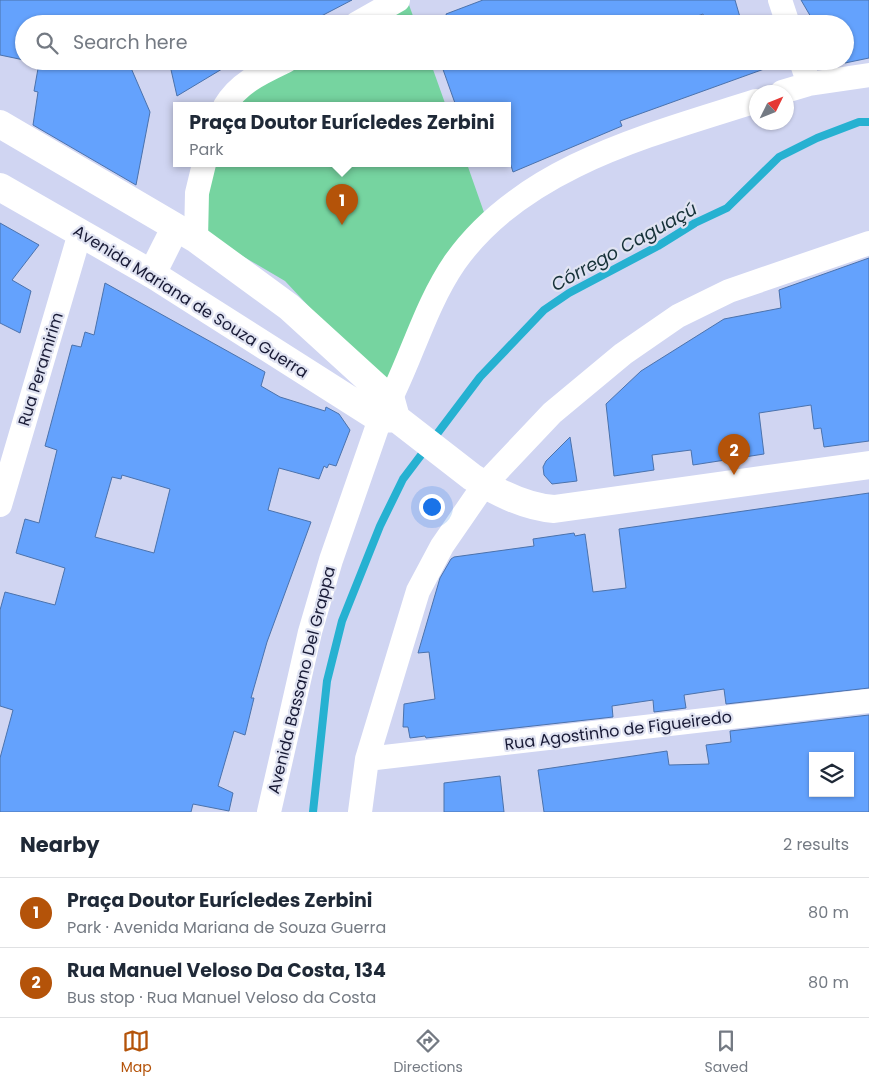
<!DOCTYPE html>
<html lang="en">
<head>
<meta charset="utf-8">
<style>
	:root { --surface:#fff; --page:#f2f2f3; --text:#1f2937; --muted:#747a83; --line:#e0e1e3; --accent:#b45309 }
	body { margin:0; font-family:Poppins,sans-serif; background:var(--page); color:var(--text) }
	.controls { position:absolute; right:15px; bottom:15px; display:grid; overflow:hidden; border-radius:0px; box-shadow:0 1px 4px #0004 }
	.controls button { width:45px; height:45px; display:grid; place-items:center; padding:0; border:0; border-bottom:1px solid var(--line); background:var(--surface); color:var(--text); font:25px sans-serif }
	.compass { position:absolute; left:749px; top:85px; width:45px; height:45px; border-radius:50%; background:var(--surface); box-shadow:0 1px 4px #0004; rotate:47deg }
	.you { position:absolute; left:431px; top:506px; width:18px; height:18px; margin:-12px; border:4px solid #fff; border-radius:50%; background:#1a73e8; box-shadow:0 0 0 8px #1a73e833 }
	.badge { display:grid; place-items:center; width:32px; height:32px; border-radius:50%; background:var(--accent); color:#fff; font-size:16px; font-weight:700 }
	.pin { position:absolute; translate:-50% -41px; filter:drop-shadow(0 1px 2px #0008) }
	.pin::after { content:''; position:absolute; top:26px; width:18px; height:15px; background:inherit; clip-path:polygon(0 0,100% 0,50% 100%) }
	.popup { position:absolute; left:173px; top:102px; width:338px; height:65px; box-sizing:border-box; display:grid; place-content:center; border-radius:0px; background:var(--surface); filter:drop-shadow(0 1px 4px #0005); font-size:16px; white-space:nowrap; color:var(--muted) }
	.popup b { font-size:19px; color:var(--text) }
	.popup::after { content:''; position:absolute; left:50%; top:100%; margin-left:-10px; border:10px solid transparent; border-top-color:var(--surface) }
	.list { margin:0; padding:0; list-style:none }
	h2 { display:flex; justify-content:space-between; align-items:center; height:65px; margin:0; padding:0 20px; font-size:21px }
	h2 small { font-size:16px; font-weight:400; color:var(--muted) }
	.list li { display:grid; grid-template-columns:32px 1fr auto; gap:15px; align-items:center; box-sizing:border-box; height:70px; padding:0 20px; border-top:1px solid var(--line) }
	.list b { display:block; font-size:19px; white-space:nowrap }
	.list p { margin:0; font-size:16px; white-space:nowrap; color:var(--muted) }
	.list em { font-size:16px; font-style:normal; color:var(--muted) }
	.icon { flex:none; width:28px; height:28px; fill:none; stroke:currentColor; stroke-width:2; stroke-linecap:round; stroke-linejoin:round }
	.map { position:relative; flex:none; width:869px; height:812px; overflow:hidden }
	.search { position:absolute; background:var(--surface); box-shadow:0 1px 4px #0004; left:15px; right:15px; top:15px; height:55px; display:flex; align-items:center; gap:12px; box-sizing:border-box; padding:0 18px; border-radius:28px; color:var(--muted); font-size:19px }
	.sheet { height:205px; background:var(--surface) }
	nav { display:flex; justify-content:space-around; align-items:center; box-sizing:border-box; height:70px; border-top:1px solid var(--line); background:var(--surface); font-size:14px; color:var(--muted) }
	nav a { display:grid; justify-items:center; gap:2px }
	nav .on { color:var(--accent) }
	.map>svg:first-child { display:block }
	.green { fill:#76d4a0 }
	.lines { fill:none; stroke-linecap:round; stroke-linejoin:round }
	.stream { stroke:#26b1d1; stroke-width:8 }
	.building { fill:#64a2fd; stroke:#4b72ac; fill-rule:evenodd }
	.minor { stroke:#fff; stroke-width:24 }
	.tertiary { stroke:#fff; stroke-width:28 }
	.secondary { stroke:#fff; stroke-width:28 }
	.labels { text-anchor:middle; stroke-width:4.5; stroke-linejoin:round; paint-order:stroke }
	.street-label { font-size:16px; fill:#181a35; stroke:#e0e3f2 }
	.water-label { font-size:18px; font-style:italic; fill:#163138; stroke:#e0e3f2 }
</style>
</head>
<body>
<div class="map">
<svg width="869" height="812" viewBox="0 0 869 812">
	<rect width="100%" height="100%" fill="#d0d5f2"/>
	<path class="green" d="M409,5L416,24H371Z
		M297,61H430L446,106H232Z
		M211,164H467L486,218L390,393L285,281L203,233Z"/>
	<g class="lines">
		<path class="stream" d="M313,812L327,681L342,621L380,526L403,479L480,377L544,310L569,293L658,246L695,223L727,208L779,157L817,138L859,122H869"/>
	</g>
	<path class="building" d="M0,0H352L306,24H24V60L0,55Z
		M483,0H735L742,24H707L703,14L676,24H449L446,14Z
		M801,0H869V58L845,63V24H815Z
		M29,61H128L150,112L136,185L33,125L38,92L34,91L39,63Z
		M169,61H231L232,63L177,96Z
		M440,61H777L778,64L620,121L622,126L513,172L507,153V106H456Z
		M0,223L39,245L12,280L31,291L20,333L0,323Z
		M869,258V441L824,447L821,428L814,429L811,405L759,413L764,454L693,465L691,450L652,455L654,470L614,476L606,404L641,371L724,319L781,308L779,290Z
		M105,283L265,372L261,386L280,397L325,411L326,407L339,414L350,430L336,466L329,464L327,468L324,466L319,479L279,468L268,510L311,522L267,642L251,698H254L245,735L234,731L218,786L233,793L229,811L193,804L191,812H0V758L13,710L0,706V610L5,592L55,605L65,568L16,553L25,519L39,523L57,450L45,446L72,345L81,347L85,332L94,335ZM122,475L170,489L154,553L95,537L112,477L121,479Z
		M570,437L577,481L552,484L544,475L543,467L546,461Z
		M869,493V688L726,704L724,689L684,695L686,708L654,712L653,700L612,706L613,717L426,738L425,736L410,738L408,727H403L404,704L435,699L429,652L418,653L440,578L451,559L454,557L534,546L533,539L574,533L575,536L585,534L593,592L626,588L619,529Z
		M869,715V812H544L538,770L667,751L669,765L709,764L706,745L731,742L730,731ZM813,756H850V793H813Z
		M500,776L504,812H444V783Z"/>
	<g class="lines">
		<path class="minor" d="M780,0L788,24
			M356,24L398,0
			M801,61L809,84
			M782,92L809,84L869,75
			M225,106C238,83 263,72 286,61
			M196,239L197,193L204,164
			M0,505L80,233
			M367,759L869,701
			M269,812L310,632L331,560L380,419C409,369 422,310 455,262C523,166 650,135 756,101
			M360,812L367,759L418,591L442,546L484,485L552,413L623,354L678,316L729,291L869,243"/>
		<path class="tertiary" d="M152,274L175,228"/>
		<path class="secondary" d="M0,124L196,239L289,307L391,400L396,418L472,477C496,492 525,507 554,509L869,465
			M0,187L152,274L380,419L396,418"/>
	</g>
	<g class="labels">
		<g class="street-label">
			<text transform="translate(191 301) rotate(32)" y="6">Avenida Mariana de Souza Guerra</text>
			<text transform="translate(40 369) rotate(-73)" y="6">Rua Peramirim</text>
			<text transform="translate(301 680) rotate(-76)" y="6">Avenida Bassano Del Grappa</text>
			<text transform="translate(618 730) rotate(-7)" y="6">Rua Agostinho de Figueiredo</text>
		</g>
		<g class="water-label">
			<text transform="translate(624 247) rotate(-29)" y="6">Córrego Caguaçú</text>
		</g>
	</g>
</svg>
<div class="controls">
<button><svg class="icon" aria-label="layers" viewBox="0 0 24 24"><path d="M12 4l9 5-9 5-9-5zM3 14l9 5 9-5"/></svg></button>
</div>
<svg class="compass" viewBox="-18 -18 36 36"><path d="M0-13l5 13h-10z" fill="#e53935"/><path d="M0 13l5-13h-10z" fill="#747a83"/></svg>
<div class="you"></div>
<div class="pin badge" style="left:342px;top:225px">1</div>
<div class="popup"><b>Praça Doutor Eurícledes Zerbini</b>Park</div>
<div class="pin badge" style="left:734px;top:475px">2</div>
<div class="search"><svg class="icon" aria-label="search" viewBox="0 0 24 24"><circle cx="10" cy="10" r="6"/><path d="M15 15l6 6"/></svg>Search here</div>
</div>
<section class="sheet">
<h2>Nearby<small>2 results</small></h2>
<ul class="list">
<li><span class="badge">1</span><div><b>Praça Doutor Eurícledes Zerbini</b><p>Park · Avenida Mariana de Souza Guerra</p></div><em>80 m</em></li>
<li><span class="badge">2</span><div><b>Rua Manuel Veloso Da Costa, 134</b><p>Bus stop · Rua Manuel Veloso da Costa</p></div><em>80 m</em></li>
</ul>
</section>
<nav>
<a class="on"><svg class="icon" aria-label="map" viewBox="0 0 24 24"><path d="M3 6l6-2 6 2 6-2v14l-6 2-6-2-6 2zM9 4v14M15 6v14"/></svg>Map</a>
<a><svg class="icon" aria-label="directions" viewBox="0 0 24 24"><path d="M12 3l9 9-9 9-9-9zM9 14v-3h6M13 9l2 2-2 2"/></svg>Directions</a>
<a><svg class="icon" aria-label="saved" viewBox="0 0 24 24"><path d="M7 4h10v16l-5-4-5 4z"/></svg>Saved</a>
</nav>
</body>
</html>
